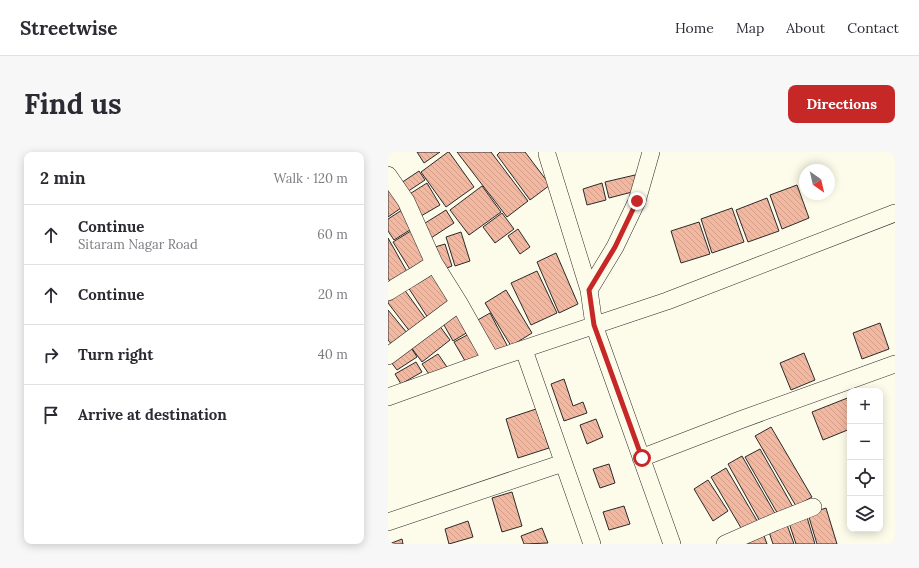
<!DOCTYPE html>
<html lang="en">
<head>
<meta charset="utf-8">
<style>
	:root { --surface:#fff; --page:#f7f7f7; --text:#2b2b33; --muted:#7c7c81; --line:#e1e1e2; --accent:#c62828 }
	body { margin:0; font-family:Lora,serif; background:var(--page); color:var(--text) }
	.controls { position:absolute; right:12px; bottom:12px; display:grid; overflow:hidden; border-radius:8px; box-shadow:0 2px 10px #0003 }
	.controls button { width:36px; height:36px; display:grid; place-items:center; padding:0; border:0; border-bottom:1px solid var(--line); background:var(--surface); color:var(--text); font:20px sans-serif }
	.compass { position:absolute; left:411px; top:12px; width:36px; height:36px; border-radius:50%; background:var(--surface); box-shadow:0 2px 10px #0003; rotate:146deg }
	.stop { position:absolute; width:12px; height:12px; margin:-9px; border:3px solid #c62828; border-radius:50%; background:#fff }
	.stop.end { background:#c62828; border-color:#fff; box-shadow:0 1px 4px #0008 }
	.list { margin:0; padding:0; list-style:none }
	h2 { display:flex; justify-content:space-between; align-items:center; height:52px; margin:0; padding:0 16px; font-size:17px }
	h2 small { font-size:13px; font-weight:400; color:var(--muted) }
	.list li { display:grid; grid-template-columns:26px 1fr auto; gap:12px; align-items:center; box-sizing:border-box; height:60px; padding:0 16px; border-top:1px solid var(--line) }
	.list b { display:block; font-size:15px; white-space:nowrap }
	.list p { margin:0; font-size:13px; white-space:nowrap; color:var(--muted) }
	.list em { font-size:13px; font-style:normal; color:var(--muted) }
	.icon { flex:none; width:22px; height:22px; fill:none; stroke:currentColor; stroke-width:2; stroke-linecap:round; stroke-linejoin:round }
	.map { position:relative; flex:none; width:507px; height:392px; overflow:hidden; border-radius:8px }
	header { display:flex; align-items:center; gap:24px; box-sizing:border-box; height:56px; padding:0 20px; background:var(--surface); border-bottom:1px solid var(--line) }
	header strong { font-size:19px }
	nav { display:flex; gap:22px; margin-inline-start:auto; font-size:14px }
	.intro { display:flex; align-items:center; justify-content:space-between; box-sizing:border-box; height:96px; padding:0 24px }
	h1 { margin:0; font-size:28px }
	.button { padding:10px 18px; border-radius:8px; background:var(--accent); color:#fff; font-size:14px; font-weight:700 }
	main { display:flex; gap:24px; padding:0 24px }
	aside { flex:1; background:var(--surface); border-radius:8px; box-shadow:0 2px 10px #0003 }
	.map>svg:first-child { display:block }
	.building { fill:url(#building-back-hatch); stroke:#2b2b2b }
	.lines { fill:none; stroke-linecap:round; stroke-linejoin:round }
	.minor-casing { stroke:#2b2b2b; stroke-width:18 }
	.minor { stroke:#fdfbea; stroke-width:17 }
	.route { stroke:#c62828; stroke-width:5 }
</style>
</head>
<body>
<header>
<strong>Streetwise</strong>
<nav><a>Home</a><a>Map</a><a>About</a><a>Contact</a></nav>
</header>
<div class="intro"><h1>Find us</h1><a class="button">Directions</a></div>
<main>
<aside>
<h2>2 min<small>Walk · 120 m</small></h2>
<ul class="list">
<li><svg class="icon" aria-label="ahead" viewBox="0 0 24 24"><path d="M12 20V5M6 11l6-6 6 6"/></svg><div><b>Continue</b><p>Sitaram Nagar Road</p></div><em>60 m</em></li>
<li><svg class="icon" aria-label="ahead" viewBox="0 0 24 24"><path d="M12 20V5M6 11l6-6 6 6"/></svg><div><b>Continue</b></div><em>20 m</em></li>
<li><svg class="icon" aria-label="right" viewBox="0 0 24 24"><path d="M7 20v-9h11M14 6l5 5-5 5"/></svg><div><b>Turn right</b></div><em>40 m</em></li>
<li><svg class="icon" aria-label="arrive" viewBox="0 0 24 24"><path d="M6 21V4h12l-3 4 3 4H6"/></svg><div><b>Arrive at destination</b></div></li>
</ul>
</aside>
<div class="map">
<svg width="507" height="392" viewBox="0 0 507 392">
	<defs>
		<pattern id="building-back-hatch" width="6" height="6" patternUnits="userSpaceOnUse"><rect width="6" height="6" fill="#f2b8a0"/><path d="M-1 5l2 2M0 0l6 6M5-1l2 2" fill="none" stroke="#d09e8a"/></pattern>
	</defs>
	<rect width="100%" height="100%" fill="#fdfbea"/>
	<path class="building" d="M29,0H52L36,11Z
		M60,0H61L86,35L58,55L33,20Z
		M69,0H103L140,49L119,65Z
		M112,0H137L162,33L142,48L109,3Z
		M31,19L37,28L19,40L13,31Z
		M247,23L252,38L221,46L217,30Z
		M39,31L52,53L33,64L20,43Z
		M214,31L218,48L199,53L195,37Z
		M409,33L421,66L394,77L382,43Z
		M94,34L113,60L81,83L62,58Z
		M1,38L13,56L0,65V39Z
		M379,46L391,79L360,90L348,58Z
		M344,56L356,90L324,101L313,67Z
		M14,58L25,76L6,88L0,79V67Z
		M58,58L66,71L43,86L34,73Z
		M114,61L126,77L107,91L95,75Z
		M311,70L322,102L293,111L283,79Z
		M26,77L39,115L26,124L5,90Z
		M130,77L142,95L132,102L120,84Z
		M73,80L82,109L67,114L58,85Z
		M0,86L22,125L5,135L0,126Z
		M57,92L64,114L54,118L47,95Z
		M168,101L190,152L171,161L149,110Z
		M41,117L63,151L40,166L18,132Z
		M149,119L169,161L143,173L123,131Z
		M13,133L39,169L23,181L0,151V141Z
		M118,138L144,181L123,194L97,151Z
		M0,158L20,182L5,194L0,188Z
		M67,158L80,180L65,189L52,166Z
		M102,161L121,197L107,205L88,169Z
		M48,169L62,188L34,210L20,191Z
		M492,171L501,197L474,207L465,181Z
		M81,182L95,206L80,214L66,190Z
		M20,191L29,205L9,218L0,206Z
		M416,201L427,228L403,238L392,211Z
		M50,202L59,215L43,225L34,212Z
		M28,210L34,220L13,232L7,222Z
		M176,227L185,254L195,250L199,261L176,269L163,232Z
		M462,245V277L435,288L424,260Z
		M148,257L161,296L130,306L118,267Z
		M208,267L215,285L199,292L192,273Z
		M383,275L424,345L408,354L367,284Z
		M372,297L405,355L391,364L357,305Z
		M354,304L389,365L374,373L340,312Z
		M221,312L227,331L212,336L205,317Z
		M338,316L371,372L356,381L323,325Z
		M320,328L340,359L325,369L306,337Z
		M124,340L134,374L114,380L104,346Z
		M236,354L242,372L221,378L215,360Z
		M438,356L449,392H429L420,362Z
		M418,362L427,392H408L400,368Z
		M80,369L85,385L61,392L57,377Z
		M398,370L406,392H385L380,377Z
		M154,376L160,391L136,392L133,384Z
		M375,381L379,392H358Z
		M14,387L15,392H1Z"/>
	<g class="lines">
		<g class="minor-casing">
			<path id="minor" d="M159,2L201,138L206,173L284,392
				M0,23L18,49L46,111L71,151L103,208
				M201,138L227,95L249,49L263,0
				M0,140C15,130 31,122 46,111
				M136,198L204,392
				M0,204L71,151
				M0,245L103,208L279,149L507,61
				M253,306L352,268L507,212
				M0,370L175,311
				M337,392L387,370L425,355"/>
		</g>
		<use href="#minor" class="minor"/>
	</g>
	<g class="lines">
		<path class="route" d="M249,49L227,95L201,138L206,173L254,306"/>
	</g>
</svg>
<div class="controls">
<button>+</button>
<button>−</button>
<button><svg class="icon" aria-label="locate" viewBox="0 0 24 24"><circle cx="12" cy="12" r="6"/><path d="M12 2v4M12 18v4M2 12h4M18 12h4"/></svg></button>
<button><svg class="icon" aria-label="layers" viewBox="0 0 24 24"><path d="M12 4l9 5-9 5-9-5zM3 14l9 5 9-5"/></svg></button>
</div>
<svg class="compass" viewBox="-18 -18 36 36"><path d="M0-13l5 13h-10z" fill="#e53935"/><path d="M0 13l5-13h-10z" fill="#7c7c81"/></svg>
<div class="stop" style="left:254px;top:306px"></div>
<div class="stop end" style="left:249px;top:49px"></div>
</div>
</main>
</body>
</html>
